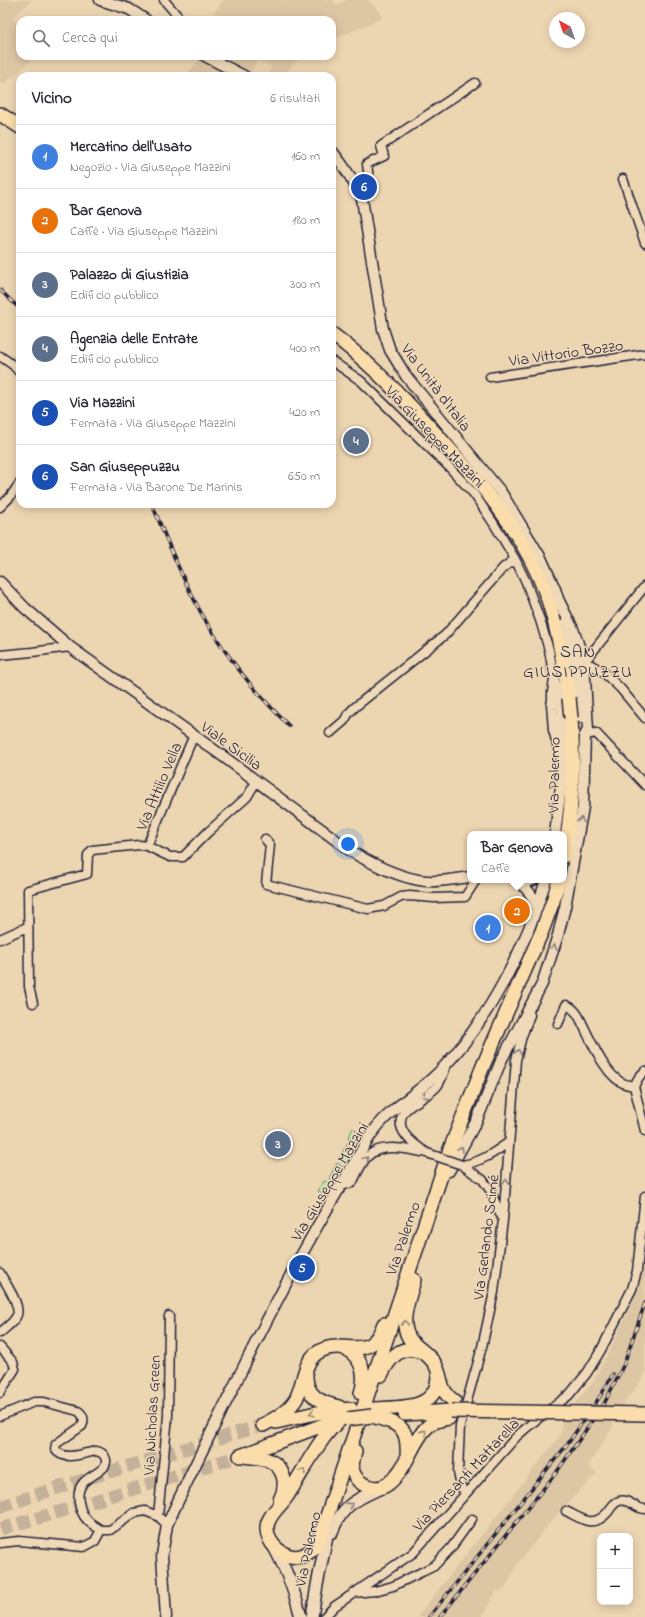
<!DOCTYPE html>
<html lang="it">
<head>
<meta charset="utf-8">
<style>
	:root { --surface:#fff; --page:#f2f2f3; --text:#2b2b33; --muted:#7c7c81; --line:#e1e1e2; --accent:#0b8043 }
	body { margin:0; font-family:"Indie Flower",sans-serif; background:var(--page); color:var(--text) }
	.controls { position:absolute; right:12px; bottom:12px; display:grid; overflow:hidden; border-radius:8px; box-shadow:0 2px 10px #0003 }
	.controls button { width:36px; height:36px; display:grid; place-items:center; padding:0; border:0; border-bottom:1px solid var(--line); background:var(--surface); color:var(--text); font:20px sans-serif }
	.compass { position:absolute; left:549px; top:12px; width:36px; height:36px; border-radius:50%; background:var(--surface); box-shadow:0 2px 10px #0003; rotate:320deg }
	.you { position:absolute; left:348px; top:844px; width:14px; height:14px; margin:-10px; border:3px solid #fff; border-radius:50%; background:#1a73e8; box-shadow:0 0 0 6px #1a73e833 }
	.badge { display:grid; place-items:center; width:26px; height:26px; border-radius:50%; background:var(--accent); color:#fff; font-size:13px; font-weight:700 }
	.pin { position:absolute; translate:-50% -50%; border:2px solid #fff; box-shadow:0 1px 4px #0006 }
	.popup { position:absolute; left:467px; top:831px; width:100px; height:52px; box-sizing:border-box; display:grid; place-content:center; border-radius:8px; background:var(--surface); filter:drop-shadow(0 1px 3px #0005); font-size:13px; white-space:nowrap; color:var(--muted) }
	.popup b { font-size:15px; color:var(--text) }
	.popup::after { content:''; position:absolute; left:50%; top:100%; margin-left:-8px; border:8px solid transparent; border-top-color:var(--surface) }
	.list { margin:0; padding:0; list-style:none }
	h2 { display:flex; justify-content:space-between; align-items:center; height:52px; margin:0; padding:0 16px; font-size:17px }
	h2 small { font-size:13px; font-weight:400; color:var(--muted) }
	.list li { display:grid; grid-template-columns:26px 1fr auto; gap:12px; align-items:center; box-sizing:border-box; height:64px; padding:0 16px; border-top:1px solid var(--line) }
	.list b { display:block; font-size:15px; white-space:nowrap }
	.list p { margin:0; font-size:13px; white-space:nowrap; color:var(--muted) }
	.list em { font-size:13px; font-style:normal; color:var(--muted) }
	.icon { flex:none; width:22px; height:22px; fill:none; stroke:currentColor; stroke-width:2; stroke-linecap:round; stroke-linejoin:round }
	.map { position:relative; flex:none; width:645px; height:1617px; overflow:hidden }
	.search { position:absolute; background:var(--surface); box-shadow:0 2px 10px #0003; left:16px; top:16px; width:320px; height:44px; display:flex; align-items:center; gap:10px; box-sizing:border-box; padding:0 14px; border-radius:12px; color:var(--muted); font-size:15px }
	.panel { position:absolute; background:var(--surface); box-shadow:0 2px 10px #0003; left:16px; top:72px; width:320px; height:436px; border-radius:12px }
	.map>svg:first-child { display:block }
	.built { fill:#ddc6a3 }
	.green { fill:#b5edb0; stroke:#6c8876 }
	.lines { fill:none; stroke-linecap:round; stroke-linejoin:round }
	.primary-tunnel { stroke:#c4b199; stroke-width:13; stroke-dasharray:13 6; stroke-linecap:butt }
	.minor-casing { stroke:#22223b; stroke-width:11 }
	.tertiary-casing { stroke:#22223b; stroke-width:13 }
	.secondary-casing { stroke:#22223b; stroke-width:14 }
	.primary-casing { stroke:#22223b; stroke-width:16 }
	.minor { stroke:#efd9b8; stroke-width:8 }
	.tertiary { stroke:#efd9b8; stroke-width:10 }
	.secondary { stroke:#efd9b8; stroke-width:11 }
	.primary { stroke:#faddab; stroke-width:13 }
	.rail-casing { stroke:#22223b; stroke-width:3.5 }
	.rail { stroke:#efd9b8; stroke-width:2; stroke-dasharray:6; stroke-linecap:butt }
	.minor-bridge-casing { stroke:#22223b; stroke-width:11; stroke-linecap:butt }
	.primary-bridge-casing { stroke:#22223b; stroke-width:16; stroke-linecap:butt }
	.minor-bridge { stroke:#efd9b8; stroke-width:8 }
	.primary-bridge { stroke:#faddab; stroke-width:13 }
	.oneway { stroke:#887e7a }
	.oneway2 { stroke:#8e8073 }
	.labels { text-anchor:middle; stroke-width:3; stroke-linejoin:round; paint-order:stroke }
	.street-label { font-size:16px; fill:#22223b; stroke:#efd9b8 }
	.neighbourhood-label { font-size:17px; letter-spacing:1px; fill:#22223b; stroke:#efd9b8 }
</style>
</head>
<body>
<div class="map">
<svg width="645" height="1617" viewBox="0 0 645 1617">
	<rect width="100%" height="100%" fill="#ecd5b1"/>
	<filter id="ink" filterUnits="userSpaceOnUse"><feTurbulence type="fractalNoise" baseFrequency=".025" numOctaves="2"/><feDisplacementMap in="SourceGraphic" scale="8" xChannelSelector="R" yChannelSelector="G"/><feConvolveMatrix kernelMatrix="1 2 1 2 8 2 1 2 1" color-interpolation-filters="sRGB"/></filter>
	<g filter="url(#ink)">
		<path class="built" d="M0,0H32L13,18L20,27V56H36L4,84L0,81Z
			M223,0H333L337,5L347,0H368L379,11L382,18L332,40V20H209Z
			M202,56L240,76H186Z
			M219,56H303L293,64L284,76H276L269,73L271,66L257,60L251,72Z
			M645,1264V1375L611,1421L614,1425L588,1466L597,1473L558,1513L518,1563L505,1588L501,1591H496L482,1617H417L561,1434L562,1420L593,1382L611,1348L633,1300Z"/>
		<path class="green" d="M353,1128L358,1131L356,1134L362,1137L358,1143L348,1138Z
			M348,1142L356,1147L347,1163L340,1158Z
			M337,1163L345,1168L337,1183L329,1178Z
			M324,1181L335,1187L331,1193L325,1190L323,1193L318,1191Z"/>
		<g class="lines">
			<path class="primary-tunnel" d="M0,1507L57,1488L263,1425
				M0,1529L62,1511L240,1456"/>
			<g class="minor-casing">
				<path id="minor" d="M164,0L181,20
					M623,179L645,243
					M362,199C374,191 368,175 367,164L384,156L381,146L475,83
					M0,356L13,365L20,373
					M332,361L361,381L450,468L474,494L494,524L515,559L526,582L540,620L549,650L554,678L559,692L562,717
					M490,377L645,354
					M0,507L10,497L20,483
					M0,655L32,652L70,647
					M580,658L604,673L620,688L645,718
					M582,665L645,586
					M552,704V692L554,679
					M330,733L344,721L349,713L355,707L445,635L503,568L515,559
					M585,735L596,733L645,785
					M265,839L270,845L266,884L368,909L384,906L401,897L409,896L434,898L465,897L476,880
					M147,846L194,735
					M0,939L27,927
					M33,1003L29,987L28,890L87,874L88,855L92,850L139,845L147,846L170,857H183L208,832L247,797L256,782
					M558,1024L566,1005C577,1009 580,1019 585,1029C593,1045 607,1078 625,1084C627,1085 631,1085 634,1086
					M645,1071L639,1077L634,1086L645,1131
					M427,1153C415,1145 392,1130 404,1112C408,1107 415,1103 421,1099C426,1095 434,1091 438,1085C442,1079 444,1073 446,1066
					M462,1165L483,1180L490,1190L502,1218
					M462,1165C481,1162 494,1153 509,1142
					M341,1186L352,1183C357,1174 361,1163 368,1156C381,1143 406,1149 422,1152
					M0,1273C5,1283 23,1307 16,1317C13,1323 5,1328 0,1333
					M0,1347L13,1362L15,1369L0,1393
					M0,1416L34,1402H44L78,1411C83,1414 85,1420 82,1426L56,1444L55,1449C63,1462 85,1453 96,1451C104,1452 109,1460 104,1467C99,1473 90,1476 84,1482C74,1492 79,1512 88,1521C92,1525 97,1527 101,1530
					M465,1493L461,1487L458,1472L460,1426L482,1347L494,1292L503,1220L516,1060L522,1036L530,1015
					M566,1511C582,1519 593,1529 608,1512C611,1508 613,1503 619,1501C629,1498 635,1509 645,1509
					M158,1516L168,1416L169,1316
					M101,1530H110L134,1513L145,1511L158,1516L167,1525
					M0,1543L19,1541L84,1547L95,1541L101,1530
					M353,1593L375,1591L393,1586L434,1566L451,1548L472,1519
					M324,1617L335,1606L413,1553L517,1436L532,1423L569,1395L587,1373L601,1350L632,1289L637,1271L645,1196"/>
			</g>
			<g class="tertiary-casing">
				<path id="tertiary" d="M100,0L129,9L146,20
					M205,56L244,76
					M332,151C344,166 354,181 362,199L383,329L390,350L406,376L501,492L541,558L555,589L560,605
					M0,582L25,608L70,647L224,757L352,852C374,865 401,879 427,881C441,882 456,879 470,877
					M565,625L576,674L581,717
					M559,748L554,730L552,704L575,703
					M555,834L561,786L562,717
					M515,880C527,887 534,896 536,909
					M526,880L527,882L533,880
					M449,1171L477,1120L501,1061L542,984L558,935L565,907L583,807L585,735L588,730L584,661L573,629L558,599
					M166,1617L162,1555L167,1525C189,1476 214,1427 238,1378C270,1313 304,1247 342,1184C352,1168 360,1151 371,1135C388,1109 419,1093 440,1071C489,1020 526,947 546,880"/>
			</g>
			<g class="secondary-casing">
				<path id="secondary" d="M332,1532C343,1503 358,1499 383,1487
					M274,1547C286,1569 295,1592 301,1617
					M312,1617L317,1585L330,1521"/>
			</g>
			<g class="primary-casing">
				<path id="primary" d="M0,114L20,127
					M332,334C367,360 398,392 427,424C474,475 522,528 546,594C558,628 563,663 569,698
					M564,856C573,810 574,764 571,718
					M414,1280C409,1299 397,1325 412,1342C419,1349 429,1355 435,1364C443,1378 438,1390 454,1401
					M344,1348C362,1356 367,1375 361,1393
					M306,1374C305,1396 321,1403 339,1407
					M381,1375C391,1355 403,1342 426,1354
					M372,1409C398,1407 438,1412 438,1375
					M405,1414L451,1411
					M372,1416C400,1424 409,1426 407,1458
					M340,1420C320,1436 302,1474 287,1496C282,1504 273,1511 269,1520C267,1523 267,1526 267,1529C267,1537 270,1542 276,1548C293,1563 311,1558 320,1537L449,1152L483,1066L542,931L553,901L559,880
					M276,1422L316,1413L351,1409
					M263,1425C275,1419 289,1411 296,1399C304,1384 303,1363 317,1353C342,1335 369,1367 384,1324
					M355,1451C353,1458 351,1465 353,1472C358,1486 378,1493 389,1483C407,1469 411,1443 427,1427C433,1421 441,1419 449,1418
					M240,1456L318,1427L338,1421
					M243,1456C251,1457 261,1457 268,1460C285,1467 288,1485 280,1500"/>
			</g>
			<use href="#minor" class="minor"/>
			<use href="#tertiary" class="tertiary"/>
			<use href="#secondary" class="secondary"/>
			<use href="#primary" class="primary"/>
			<g class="rail-casing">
				<path id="rail" d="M0,290L20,309
					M152,504C170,548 189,596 215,636C236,669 261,698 289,726
					M429,1617L569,1442L601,1395L613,1374
					M440,1617L556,1473L604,1404L624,1364L645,1303"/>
			</g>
			<use href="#rail" class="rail"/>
			<g class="minor-bridge-casing">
				<path id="minor-bridge" d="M427,1153L462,1165"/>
			</g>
			<g class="primary-bridge-casing">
				<path id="primary-bridge" d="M569,698L571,718
					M451,1411L645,1414
					M348,1419L372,1416"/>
			</g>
			<use href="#minor-bridge" class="minor-bridge"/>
			<use href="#primary-bridge" class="primary-bridge"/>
		</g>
		<defs><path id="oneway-chevron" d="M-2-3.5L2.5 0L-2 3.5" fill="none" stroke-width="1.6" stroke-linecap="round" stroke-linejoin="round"/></defs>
		<g class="oneway">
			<use href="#oneway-chevron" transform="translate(581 820) rotate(-80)"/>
			<use href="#oneway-chevron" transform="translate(554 947) rotate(-72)"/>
			<use href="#oneway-chevron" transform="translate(518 1052) rotate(-78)"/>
			<use href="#oneway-chevron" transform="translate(425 1096) rotate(143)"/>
			<use href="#oneway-chevron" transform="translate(461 1149) rotate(-59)"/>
			<use href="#oneway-chevron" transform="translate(366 1159) rotate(-52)"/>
			<use href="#oneway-chevron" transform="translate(506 1182) rotate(-86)"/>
			<use href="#oneway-chevron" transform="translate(350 1505) rotate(-37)"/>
		</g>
		<g class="oneway2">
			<use href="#oneway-chevron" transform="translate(405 1323) rotate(-91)"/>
			<use href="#oneway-chevron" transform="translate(312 1413) rotate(170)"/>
			<use href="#oneway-chevron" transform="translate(424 1432) rotate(-55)"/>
			<use href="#oneway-chevron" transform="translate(303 1471) rotate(-58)"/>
		</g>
	</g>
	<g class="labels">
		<g class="street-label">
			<text transform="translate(566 352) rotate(-8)" y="6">Via Vittorio Bozzo</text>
			<text transform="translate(437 387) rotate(53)" y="6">Via Unità d'Italia</text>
			<text transform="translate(436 436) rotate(46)" y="6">Via Giuseppe Mazzini</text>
			<text transform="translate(232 745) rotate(36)" y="6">Viale Sicilia</text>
			<text transform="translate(553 775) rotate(-89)" y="6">Via Palermo</text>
			<text transform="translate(158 786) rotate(-67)" y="6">Via Attilio Vella</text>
			<text transform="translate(329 1181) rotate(-59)" y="6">Via Giuseppe Mazzini</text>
			<text transform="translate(485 1237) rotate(-83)" y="6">Via Gerlando Scimé</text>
			<text transform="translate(402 1238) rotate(-71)" y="6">Via Palermo</text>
			<text transform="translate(151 1415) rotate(-87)" y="6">Via Nicholas Green</text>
			<text transform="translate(465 1474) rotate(-47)" y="6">Via Piersanti Mattarella</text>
			<text transform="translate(307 1549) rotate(-78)" y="6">Via Palermo</text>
		</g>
		<g class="neighbourhood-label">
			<text x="578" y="657">SAN<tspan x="578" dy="20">GIUSIPPUZZU</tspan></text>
		</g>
	</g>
</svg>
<div class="controls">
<button>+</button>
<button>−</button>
</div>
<svg class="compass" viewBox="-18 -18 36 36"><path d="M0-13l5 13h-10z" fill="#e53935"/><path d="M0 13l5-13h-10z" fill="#7c7c81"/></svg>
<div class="you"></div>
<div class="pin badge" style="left:488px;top:928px;background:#3f7fe0">1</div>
<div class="pin badge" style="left:517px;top:911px;background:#e8710a">2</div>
<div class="popup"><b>Bar Genova</b>Caffè</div>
<div class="pin badge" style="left:278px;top:1144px;background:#5c6f8a">3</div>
<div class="pin badge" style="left:356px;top:441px;background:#5c6f8a">4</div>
<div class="pin badge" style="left:302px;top:1268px;background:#1a4fb4">5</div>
<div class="pin badge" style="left:364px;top:187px;background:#1a4fb4">6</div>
<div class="search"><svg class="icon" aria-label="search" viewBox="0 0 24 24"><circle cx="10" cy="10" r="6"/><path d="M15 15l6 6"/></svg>Cerca qui</div>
<section class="panel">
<h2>Vicino<small>6 risultati</small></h2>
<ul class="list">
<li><span class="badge" style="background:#3f7fe0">1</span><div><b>Mercatino dell'Usato</b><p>Negozio · Via Giuseppe Mazzini</p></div><em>160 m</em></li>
<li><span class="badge" style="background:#e8710a">2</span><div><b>Bar Genova</b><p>Caffè · Via Giuseppe Mazzini</p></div><em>180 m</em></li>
<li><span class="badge" style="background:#5c6f8a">3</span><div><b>Palazzo di Giustizia</b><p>Edificio pubblico</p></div><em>300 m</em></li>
<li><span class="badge" style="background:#5c6f8a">4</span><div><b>Agenzia delle Entrate</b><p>Edificio pubblico</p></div><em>400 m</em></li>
<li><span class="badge" style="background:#1a4fb4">5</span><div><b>Via Mazzini</b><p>Fermata · Via Giuseppe Mazzini</p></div><em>420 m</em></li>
<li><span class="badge" style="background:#1a4fb4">6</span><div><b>San Giuseppuzzu</b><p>Fermata · Via Barone De Marinis</p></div><em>650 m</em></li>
</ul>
</section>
</div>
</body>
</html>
